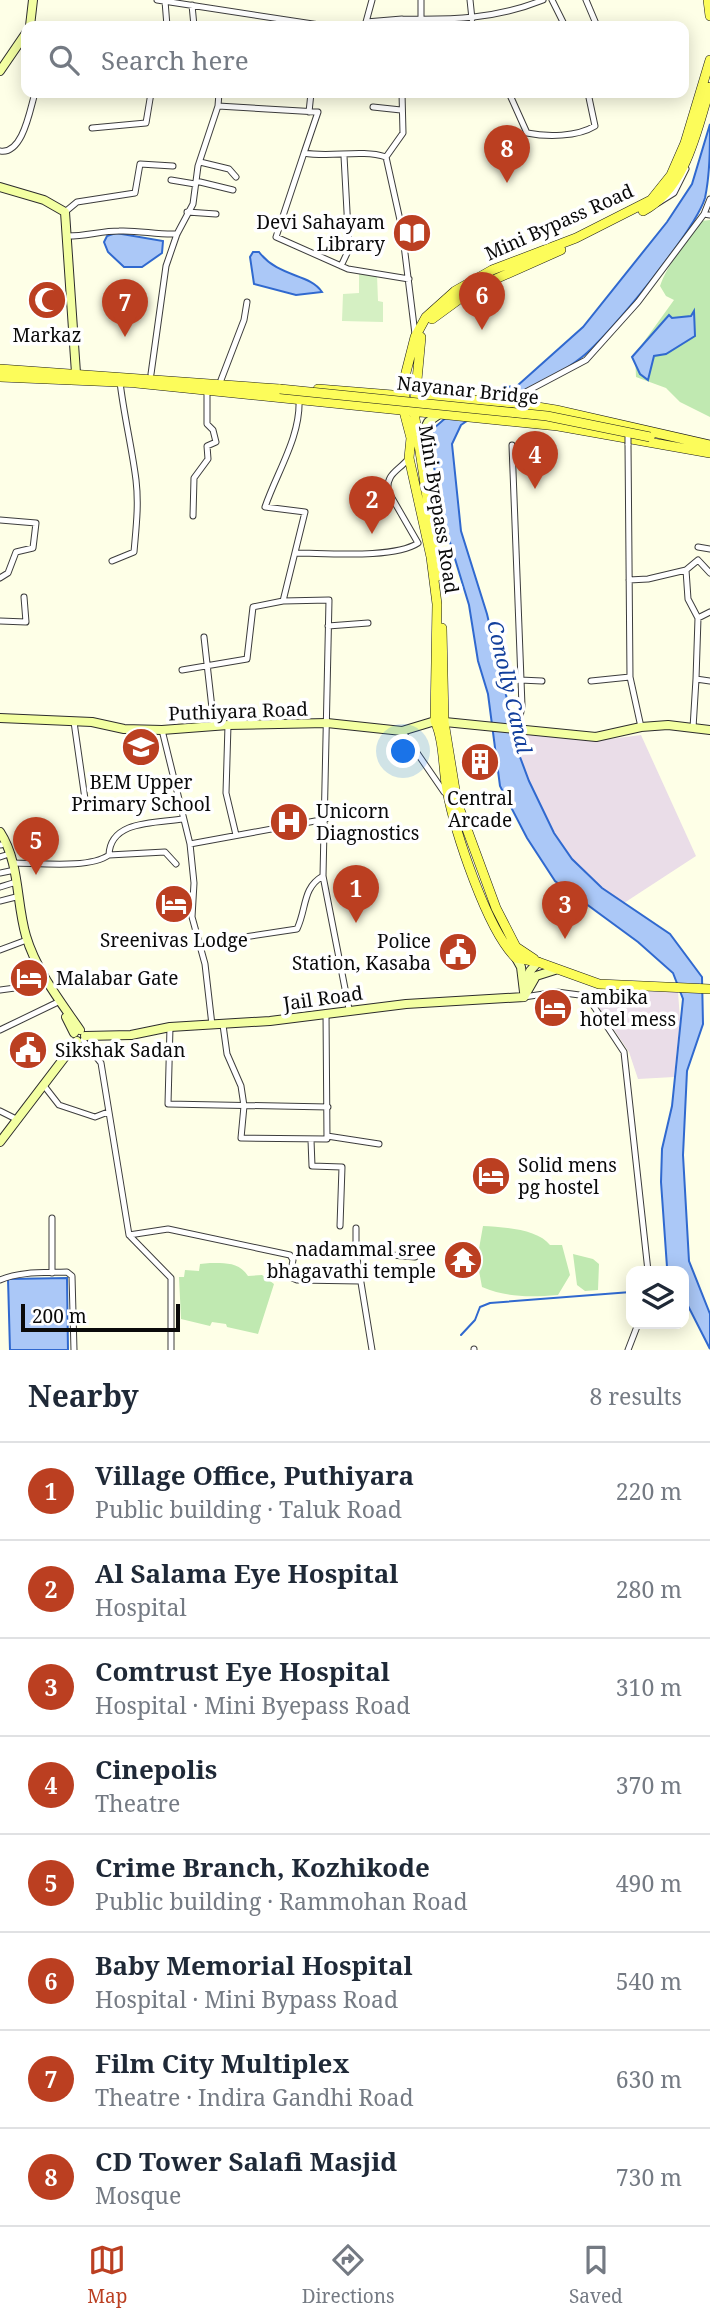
<!DOCTYPE html>
<html lang="en">
<head>
<meta charset="utf-8">
<style>
	:root { --surface:#fff; --page:#f2f2f3; --text:#1f2937; --muted:#747a83; --line:#e0e1e3; --accent:#bb3f21 }
	body { margin:0; font-family:"Noto Serif",serif; background:var(--page); color:var(--text) }
	.controls { position:absolute; right:21px; bottom:21px; display:grid; overflow:hidden; border-radius:14px; box-shadow:0 4px 18px #0003 }
	.controls button { width:63px; height:63px; display:grid; place-items:center; padding:0; border:0; border-bottom:2px solid var(--line); background:var(--surface); color:var(--text); font:35px sans-serif }
	.scale { position:absolute; left:21px; bottom:18px; width:159px; box-sizing:border-box; padding-left:7px; border:4px solid #0a0a0a; border-top:0; font-size:19px; line-height:24px; white-space:nowrap; color:#0a0a0a; -webkit-text-stroke:5px #fff; paint-order:stroke }
	.you { position:absolute; left:404px; top:752px; width:24px; height:24px; margin:-18px; border:5px solid #fff; border-radius:50%; background:#1a73e8; box-shadow:0 0 0 10px #1a73e833 }
	.badge { display:grid; place-items:center; width:46px; height:46px; border-radius:50%; background:var(--accent); color:#fff; font-size:23px; font-weight:700 }
	.pin { position:absolute; translate:-50% -58px; filter:drop-shadow(0 2px 4px #0008) }
	.pin::after { content:''; position:absolute; top:37px; width:24px; height:21px; background:inherit; clip-path:polygon(0 0,100% 0,50% 100%) }
	.list { margin:0; padding:0; list-style:none }
	h2 { display:flex; justify-content:space-between; align-items:center; height:91px; margin:0; padding:0 28px; font-size:30px }
	h2 small { font-size:23px; font-weight:400; color:var(--muted) }
	.list li { display:grid; grid-template-columns:46px 1fr auto; gap:21px; align-items:center; box-sizing:border-box; height:98px; padding:0 28px; border-top:2px solid var(--line) }
	.list b { display:block; font-size:26px; white-space:nowrap }
	.list p { margin:0; font-size:23px; white-space:nowrap; color:var(--muted) }
	.list em { font-size:23px; font-style:normal; color:var(--muted) }
	.icon { flex:none; width:38px; height:38px; fill:none; stroke:currentColor; stroke-width:2; stroke-linecap:round; stroke-linejoin:round }
	.map { position:relative; flex:none; width:710px; height:1350px; overflow:hidden }
	.search { position:absolute; background:var(--surface); box-shadow:0 4px 18px #0003; left:21px; right:21px; top:21px; height:77px; display:flex; align-items:center; gap:18px; box-sizing:border-box; padding:0 24px; border-radius:14px; color:var(--muted); font-size:26px }
	.sheet { height:875px; background:var(--surface) }
	nav { display:flex; justify-content:space-around; align-items:center; box-sizing:border-box; height:98px; border-top:2px solid var(--line); background:var(--surface); font-size:19px; color:var(--muted) }
	nav a { display:grid; justify-items:center; gap:4px }
	nav .on { color:var(--accent) }
	.map>svg:first-child { display:block }
	.industrial { fill:#eadde8 }
	.green { fill:#c0e9b1 }
	.pitch { fill:#d5f0c3 }
	.water { fill:#abc8f7; stroke:#3069cf; stroke-width:2 }
	.lines { fill:none; stroke-linecap:round; stroke-linejoin:round }
	.stream { stroke:#3069cf; stroke-width:2 }
	.street-casing { stroke:#3d3d3d; stroke-width:7 }
	.secondary-casing { stroke:#2c2c2c; stroke-width:10 }
	.primary-casing { stroke:#1b1b1b; stroke-width:10 }
	.street { stroke:#fff; stroke-width:5 }
	.secondary { stroke:#f3ffa2; stroke-width:8 }
	.primary { stroke:#fcfc5a; stroke-width:9 }
	.street-bridge-casing { stroke:#3d3d3d; stroke-width:7; stroke-linecap:butt }
	.primary-bridge-casing { stroke:#1b1b1b; stroke-width:10; stroke-linecap:butt }
	.street-bridge { stroke:#fff; stroke-width:5 }
	.primary-bridge { stroke:#fcfc5a; stroke-width:9 }
	.labels { text-anchor:middle; stroke-width:7; stroke-linejoin:round; paint-order:stroke }
	.poi-label { font-size:19px; fill:#0a0a0a; stroke:#fff; text-anchor:start }
	.street-label { font-size:19px; fill:#0a0a0a; stroke:#fff }
	.water-label { font-size:21px; font-style:italic; fill:#123f9c; stroke:#fff }
</style>
</head>
<body>
<div class="map">
<svg width="710" height="1350" viewBox="0 0 710 1350">
	<rect width="100%" height="100%" fill="#feffe7"/>
	<path class="industrial" d="M514,729L558,738L595,741L641,735L696,856L624,903L602,888L572,859L554,833L529,781L514,740Z
		M588,991L678,992L680,1019L674,1077L638,1079L629,1052Z"/>
	<path class="green" d="M710,220V417L680,402L666,388L636,377L635,354L674,300L666,296L660,286C667,265 688,239 701,221Z
		M483,1226C503,1227 538,1229 550,1245H562L570,1275L558,1295C531,1297 508,1298 482,1287L477,1260Z
		M573,1254L593,1259L599,1264L598,1290L585,1291L577,1285Z
		M210,1263C225,1263 239,1262 248,1276L262,1275L274,1284L258,1334L227,1327L226,1324L212,1322L210,1326L181,1319L179,1277H184L185,1270L199,1271L200,1264Z"/>
	<path class="pitch" d="M359,274L377,275L378,301L383,302V322L342,321L343,294L359,293Z"/>
	<path class="water" d="M710,124C710,148 710,174 705,198C695,230 610,335 582,357C546,386 498,398 461,425L452,444L461,531L487,614L514,729V741L529,781L554,833L572,859L602,888L670,934L702,977L703,1024L687,1071L683,1155L689,1261L710,1314V1349L684,1298V1271H669L667,1267L661,1182L662,1149L672,1106L683,999L673,973L638,942L555,881L527,838L500,786L488,694L478,661L469,605L445,526L434,467L433,429C456,408 486,387 517,386L583,327L667,222L692,184Z
		M116,233L163,241L162,253L142,267H124L108,252L104,242L107,236Z
		M253,252H259C279,278 309,273 322,292L296,295L254,284L250,257Z
		M694,311L695,336L666,354L654,356L648,380L640,374L632,357L669,315L672,318L691,316Z
		M67,1278L68,1350H10L8,1279Z"/>
	<g class="lines">
		<path class="stream" d="M461,1335L475,1320L480,1307L490,1303L631,1292"/>
		<g class="street-casing">
			<path id="street" d="M157,0L326,26
				M421,0V19
				M470,0L472,19
				M552,0L565,26
				M586,0L597,26
				M165,1L167,26
				M192,5L194,26
				M402,19C452,20 496,19 543,0
				M366,22L372,0
				M363,26L366,22L402,19V26
				M402,93L403,133L386,157L402,229L415,334
				M509,93L527,133C547,137 577,137 595,126L588,93
				M218,106L318,112L304,153
				M373,107L401,110
				M309,112L311,93
				M92,128L146,123L151,93
				M0,151C23,155 30,109 35,93
				M386,157C360,149 331,158 304,153L276,237L348,269L409,279
				M200,162L229,169L236,177
				M171,180L195,184
				M196,181L233,190
				M658,203L674,193L686,169
				M65,212L77,202L135,193L140,164L173,166
				M187,212L216,214
				M704,214L710,199
				M68,236C86,236 102,231 119,231C139,230 157,235 177,234
				M341,266L349,249L344,156
				M151,374L166,266L177,234L193,204L198,166L218,106L219,93
				M221,380L244,320L247,302
				M520,395L586,360L638,302L704,214L710,215
				M299,399C301,436 277,472 265,507L305,512L283,601L329,600L323,876L349,1009
				M628,444L630,677
				M512,445L522,706L518,727
				M193,516L194,478L208,459L207,446L216,442L213,430L207,424V390
				M0,520L36,523L33,548L16,552L8,573L0,578
				M698,547L710,549
				M295,553C326,553 394,559 418,543L388,491C386,473 399,471 409,458
				M112,561L134,552C136,528 139,505 136,480C132,448 124,416 120,382
				M686,570L688,599L698,618L696,679
				M629,580L648,579L686,570L698,560L710,573
				M698,618L710,612
				M0,621L26,622L24,597
				M328,626L368,623
				M204,637L214,726
				M182,670L247,659L253,607L283,601
				M520,680L542,681
				M591,681L630,677L641,727
				M74,722L86,806
				M228,725L226,793L236,835
				M693,728L696,679L710,681
				M162,730L190,844L194,883L192,917L205,964L212,1025
				M402,731L444,792
				M190,844L326,819
				M0,845H1
				M109,855L165,852L176,864
				M0,857L6,855
				M13,863C39,863 89,869 109,855C110,820 156,823 183,819
				M0,873L10,871
				M0,887L13,883
				M0,901L16,897
				M198,944L297,929C307,908 302,888 323,876
				M0,950L24,941
				M0,990L45,984
				M524,997L557,992L587,996L624,1052L648,1271
				M223,1025L227,1054L241,1086L244,1106L241,1138L327,1139L326,1013
				M170,1027L168,1104L328,1107
				M0,1030L56,1003
				M83,1040L101,1063L129,1235L171,1278V1350
				M45,1087L59,1105L95,1117L108,1112
				M0,1111L18,1120
				M327,1136L379,1144
				M311,1140L312,1166L342,1167L340,1226
				M356,1228V1252
				M129,1235L168,1229L290,1255L293,1260L290,1277L297,1280L360,1281
				M52,1273V1218
				M0,1280C21,1271 45,1273 67,1272L72,1276L74,1350
				M474,1349V1350
				M372,1350L356,1252L415,1257
				M628,1350L638,1324"/>
		</g>
		<g class="secondary-casing">
			<path id="secondary" d="M30,26L33,0
				M0,71L26,33
				M0,187L44,200L65,212L76,373
				M419,439L428,422L438,415
				M0,718L92,722L124,729L162,730L228,725L327,723L402,731L435,721L596,737L641,727L668,725L710,730
				M0,832C20,863 16,902 26,936C36,970 60,1001 80,1030
				M516,958L521,967L524,992
				M526,984L530,971L538,962
				M524,997L536,976L555,970
				M66,1017L74,1033
				M85,1036L131,1035L170,1027L270,1021L406,1004L524,997
				M0,1142L77,1041"/>
		</g>
		<g class="primary-casing">
			<path id="primary" d="M708,0L710,16
				M710,60L685,143L671,175L651,200L576,238L492,270L455,291L426,317L415,337L400,396L411,438L409,458L431,557L437,604L435,721C444,740 443,769 447,790C455,832 487,930 516,958L538,962L599,984L710,989
				M643,211C686,189 697,130 710,87
				M432,319L473,289L561,250
				M421,337L414,412L439,576
				M0,369L280,389
				M0,377L142,383
				M136,383L558,426L710,453
				M318,389L405,396
				M420,396L513,403L556,410L710,445
				M442,628L444,722L457,802L496,908L516,947L534,959"/>
		</g>
		<use href="#street" class="street"/>
		<use href="#secondary" class="secondary"/>
		<use href="#primary" class="primary"/>
		<g class="street-bridge-casing">
			<path id="street-bridge" d="M628,437V444"/>
		</g>
		<g class="primary-bridge-casing">
			<path id="primary-bridge" d="M280,389L547,416L650,437"/>
		</g>
		<use href="#street-bridge" class="street-bridge"/>
		<use href="#primary-bridge" class="primary-bridge"/>
	</g>
	<defs>
		<g id="library-disc" transform="scale(2.0125)"><circle r="9.5" fill="#bb3f21" stroke="#fff"/><path d="M-6-4Q-3-5.5-.7-3.5V5Q-3 3-6 4ZM6-4Q3-5.5 .7-3.5V5Q3 3 6 4Z" fill="#fff"/></g>
		<g id="mosque-disc" transform="scale(2.0125)"><circle r="9.5" fill="#bb3f21" stroke="#fff"/><path d="M3.5-4.9A6 6 0 1 0 3.5 4.9A5 5 0 1 1 3.5-4.9Z" fill="#fff"/></g>
		<g id="school-disc" transform="scale(2.0125)"><circle r="9.5" fill="#bb3f21" stroke="#fff"/><path d="M0-5L7-2L0 1L-7-2ZM-4 1L0 2.5L4 1V4Q0 6-4 4Z" fill="#fff"/></g>
		<g id="building-disc" transform="scale(2.0125)"><circle r="9.5" fill="#bb3f21" stroke="#fff"/><path d="M-4-6H4V6H1V3H-1V6H-4ZM-2.5-4.3h1.7v1.8h-1.7ZM.8-4.3h1.7v1.8H.8ZM-2.5-1h1.7V.8h-1.7ZM.8-1h1.7V.8H.8Z" fill="#fff"/></g>
		<g id="hospital-disc" transform="scale(2.0125)"><circle r="9.5" fill="#bb3f21" stroke="#fff"/><path d="M-5-5h3v3.5h4V-5h3V5h-3V1.5h-4V5h-3Z" fill="#fff"/></g>
		<g id="hotel-disc" transform="scale(2.0125)"><circle r="9.5" fill="#bb3f21" stroke="#fff"/><path d="M-6-4.5h1.5V1H6V5H4.5V3h-9V5H-6ZM-4 0a1.8 1.8 0 1 1 3.6 0ZM.5 0V-2.5h3Q6-2.5 6 0Z" fill="#fff"/></g>
		<g id="civic-disc" transform="scale(2.0125)"><circle r="9.5" fill="#bb3f21" stroke="#fff"/><path d="M-.6-6.5H3V-4.5H.6V-3L4-1V1h2V6H-6V1h2V-1L-.6-3ZM-1.2 2.5V6h2.4V2.5Z" fill="#fff"/></g>
		<g id="temple-disc" transform="scale(2.0125)"><circle r="9.5" fill="#bb3f21" stroke="#fff"/><path d="M0-6L5-2H3V0L6.5 2.5H4V6H1.5V3h-3V6H-4V2.5H-6.5L-3 0V-2H-5Z" fill="#fff"/></g>
	</defs>
	<g fill-rule="evenodd">
		<use href="#library-disc" x="412" y="233"/>
		<use href="#mosque-disc" x="47" y="300"/>
		<use href="#school-disc" x="141" y="747"/>
		<use href="#building-disc" x="480" y="762"/>
		<use href="#hospital-disc" x="289" y="822"/>
		<use href="#hotel-disc" x="174" y="904"/>
		<use href="#civic-disc" x="458" y="952"/>
		<use href="#hotel-disc" x="29" y="978"/>
		<use href="#hotel-disc" x="553" y="1008"/>
		<use href="#civic-disc" x="28" y="1050"/>
		<use href="#hotel-disc" x="491" y="1176"/>
		<use href="#temple-disc" x="463" y="1260"/>
	</g>
	<g class="labels">
		<g class="poi-label">
			<text x="385" y="229" text-anchor="end">Devi Sahayam<tspan x="385" dy="22">Library</tspan></text>
			<text x="47" y="342" text-anchor="middle">Markaz</text>
			<text x="141" y="789" text-anchor="middle">BEM Upper<tspan x="141" dy="22">Primary School</tspan></text>
			<text x="480" y="805" text-anchor="middle">Central<tspan x="480" dy="22">Arcade</tspan></text>
			<text x="316" y="818">Unicorn<tspan x="316" dy="22">Diagnostics</tspan></text>
			<text x="174" y="947" text-anchor="middle">Sreenivas Lodge</text>
			<text x="431" y="948" text-anchor="end">Police<tspan x="431" dy="22">Station, Kasaba</tspan></text>
			<text x="56" y="985">Malabar Gate</text>
			<text x="580" y="1004">ambika<tspan x="580" dy="22">hotel mess</tspan></text>
			<text x="55" y="1057">Sikshak Sadan</text>
			<text x="518" y="1172">Solid mens<tspan x="518" dy="22">pg hostel</tspan></text>
			<text x="436" y="1256" text-anchor="end">nadammal sree<tspan x="436" dy="22">bhagavathi temple</tspan></text>
		</g>
		<g class="street-label">
			<text transform="translate(559 222) rotate(-24)" y="7">Mini Bypass Road</text>
			<text transform="translate(468 390) rotate(6)" y="7">Nayanar Bridge</text>
			<text transform="translate(439 509) rotate(81)" y="7">Mini Byepass Road</text>
			<text transform="translate(238 711) rotate(-2)" y="7">Puthiyara Road</text>
			<text transform="translate(323 998) rotate(-8)" y="7">Jail Road</text>
		</g>
		<g class="water-label">
			<text transform="translate(509 687) rotate(77)" y="7">Conolly Canal</text>
		</g>
	</g>
</svg>
<div class="controls">
<button><svg class="icon" aria-label="layers" viewBox="0 0 24 24"><path d="M12 4l9 5-9 5-9-5zM3 14l9 5 9-5"/></svg></button>
</div>
<div class="scale">200 m</div>
<div class="you"></div>
<div class="pin badge" style="left:356px;top:923px">1</div>
<div class="pin badge" style="left:372px;top:534px">2</div>
<div class="pin badge" style="left:565px;top:939px">3</div>
<div class="pin badge" style="left:535px;top:489px">4</div>
<div class="pin badge" style="left:36px;top:875px">5</div>
<div class="pin badge" style="left:482px;top:330px">6</div>
<div class="pin badge" style="left:125px;top:337px">7</div>
<div class="pin badge" style="left:507px;top:183px">8</div>
<div class="search"><svg class="icon" aria-label="search" viewBox="0 0 24 24"><circle cx="10" cy="10" r="6"/><path d="M15 15l6 6"/></svg>Search here</div>
</div>
<section class="sheet">
<h2>Nearby<small>8 results</small></h2>
<ul class="list">
<li><span class="badge">1</span><div><b>Village Office, Puthiyara</b><p>Public building · Taluk Road</p></div><em>220 m</em></li>
<li><span class="badge">2</span><div><b>Al Salama Eye Hospital</b><p>Hospital</p></div><em>280 m</em></li>
<li><span class="badge">3</span><div><b>Comtrust Eye Hospital</b><p>Hospital · Mini Byepass Road</p></div><em>310 m</em></li>
<li><span class="badge">4</span><div><b>Cinepolis</b><p>Theatre</p></div><em>370 m</em></li>
<li><span class="badge">5</span><div><b>Crime Branch, Kozhikode</b><p>Public building · Rammohan Road</p></div><em>490 m</em></li>
<li><span class="badge">6</span><div><b>Baby Memorial Hospital</b><p>Hospital · Mini Bypass Road</p></div><em>540 m</em></li>
<li><span class="badge">7</span><div><b>Film City Multiplex</b><p>Theatre · Indira Gandhi Road</p></div><em>630 m</em></li>
<li><span class="badge">8</span><div><b>CD Tower Salafi Masjid</b><p>Mosque</p></div><em>730 m</em></li>
</ul>
</section>
<nav>
<a class="on"><svg class="icon" aria-label="map" viewBox="0 0 24 24"><path d="M3 6l6-2 6 2 6-2v14l-6 2-6-2-6 2zM9 4v14M15 6v14"/></svg>Map</a>
<a><svg class="icon" aria-label="directions" viewBox="0 0 24 24"><path d="M12 3l9 9-9 9-9-9zM9 14v-3h6M13 9l2 2-2 2"/></svg>Directions</a>
<a><svg class="icon" aria-label="saved" viewBox="0 0 24 24"><path d="M7 4h10v16l-5-4-5 4z"/></svg>Saved</a>
</nav>
</body>
</html>
